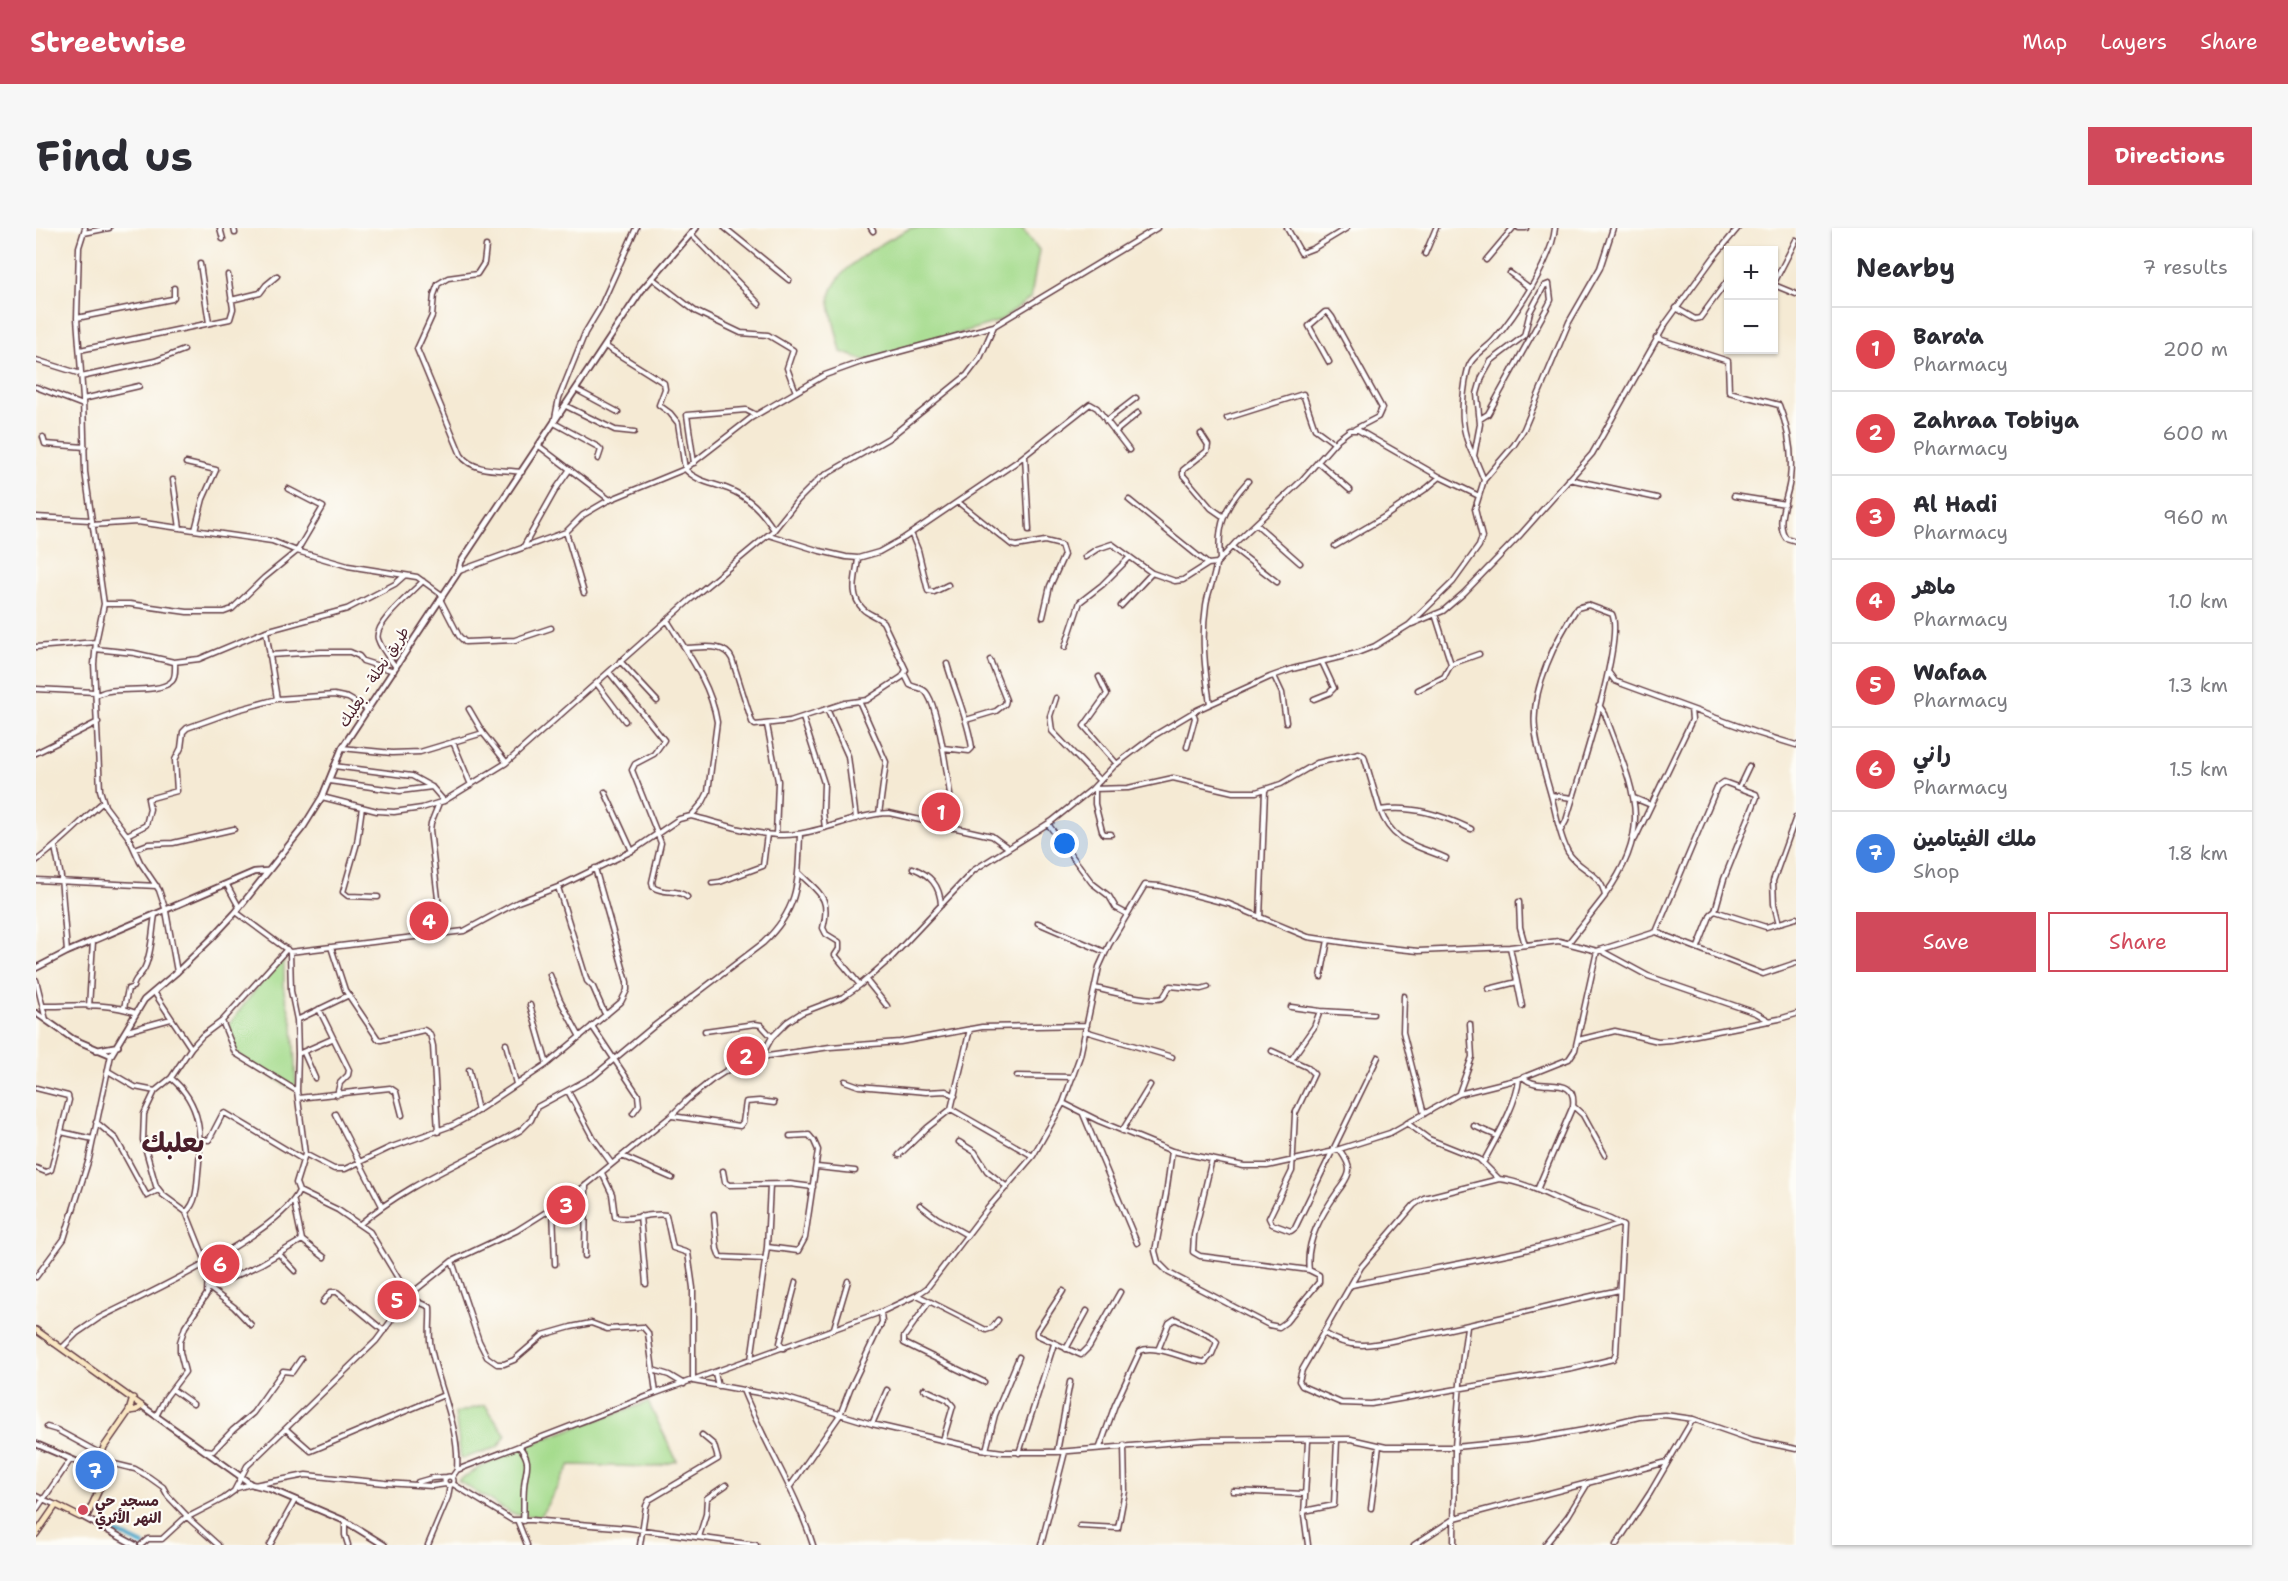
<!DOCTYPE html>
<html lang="en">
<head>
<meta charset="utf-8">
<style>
	:root { --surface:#fff; --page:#f7f7f7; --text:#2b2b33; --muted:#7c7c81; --line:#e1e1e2; --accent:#d1495b }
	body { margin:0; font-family:"Shantell Sans","Playpen Sans Arabic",sans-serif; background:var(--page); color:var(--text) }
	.controls { position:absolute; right:18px; top:18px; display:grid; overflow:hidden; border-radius:0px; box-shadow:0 2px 4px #0004 }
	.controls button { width:54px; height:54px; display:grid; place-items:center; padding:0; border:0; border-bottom:2px solid var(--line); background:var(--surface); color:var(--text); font:30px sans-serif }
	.you { position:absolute; left:1029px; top:616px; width:21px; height:21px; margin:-15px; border:4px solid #fff; border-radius:50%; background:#1a73e8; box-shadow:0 0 0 9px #1a73e833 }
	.badge { display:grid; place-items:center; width:39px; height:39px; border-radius:50%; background:var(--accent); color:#fff; font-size:20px; font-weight:700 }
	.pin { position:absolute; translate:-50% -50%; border:3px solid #fff; box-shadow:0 2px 6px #0006 }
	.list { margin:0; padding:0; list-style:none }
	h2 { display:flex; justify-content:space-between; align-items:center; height:78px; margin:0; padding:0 24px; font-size:26px }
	h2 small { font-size:20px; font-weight:400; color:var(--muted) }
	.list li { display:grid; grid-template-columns:39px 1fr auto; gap:18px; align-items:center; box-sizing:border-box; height:84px; padding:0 24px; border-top:2px solid var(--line) }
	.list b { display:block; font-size:22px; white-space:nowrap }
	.list p { margin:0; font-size:20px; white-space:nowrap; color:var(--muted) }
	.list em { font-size:20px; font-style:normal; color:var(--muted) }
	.actions { display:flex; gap:12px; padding:18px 24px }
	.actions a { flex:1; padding:14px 0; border:2px solid var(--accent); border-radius:0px; text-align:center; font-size:21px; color:var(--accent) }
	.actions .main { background:var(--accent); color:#fff }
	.map { position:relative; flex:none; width:1760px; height:1317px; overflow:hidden; border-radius:0px }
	header { display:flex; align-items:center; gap:36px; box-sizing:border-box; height:84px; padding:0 30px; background:var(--accent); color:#fff }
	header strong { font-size:28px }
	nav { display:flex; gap:33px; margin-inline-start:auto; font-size:21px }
	.intro { display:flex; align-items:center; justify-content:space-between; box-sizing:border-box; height:144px; padding:0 36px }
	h1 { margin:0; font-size:42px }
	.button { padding:15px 27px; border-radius:0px; background:var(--accent); color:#fff; font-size:21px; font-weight:700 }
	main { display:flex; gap:36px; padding:0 36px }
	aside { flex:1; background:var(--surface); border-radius:0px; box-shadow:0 2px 4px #0004 }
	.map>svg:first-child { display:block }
	.green { fill:#a4db8c; stroke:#777d5c; stroke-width:1.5 }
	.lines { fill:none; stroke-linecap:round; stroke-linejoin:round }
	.canal { stroke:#4ca7ca; stroke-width:4.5 }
	.minor-casing { stroke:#643d44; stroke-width:7 }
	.tertiary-casing { stroke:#643d44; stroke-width:8 }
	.secondary-casing { stroke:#643d44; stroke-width:8 }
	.minor { stroke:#fff; stroke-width:4 }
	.tertiary { stroke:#fff; stroke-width:4.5 }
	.secondary { stroke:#fae7c3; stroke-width:5 }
	.poi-dot { fill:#d1495b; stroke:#fdfcf7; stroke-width:2 }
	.labels { text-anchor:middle; stroke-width:4.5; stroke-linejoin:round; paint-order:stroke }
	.street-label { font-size:15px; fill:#4a1f2b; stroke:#fdfcf7 }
	.poi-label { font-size:15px; font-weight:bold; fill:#4a1f2b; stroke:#fdfcf7; text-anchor:start }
	.town-label { font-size:27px; font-weight:bold; fill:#4a1f2b; stroke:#fdfcf7 }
</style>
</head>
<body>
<header>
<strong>Streetwise</strong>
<nav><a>Map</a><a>Layers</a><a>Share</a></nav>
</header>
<div class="intro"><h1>Find us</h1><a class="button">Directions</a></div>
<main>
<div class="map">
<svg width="1760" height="1317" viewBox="0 0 1760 1317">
	<rect width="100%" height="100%" fill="#fdfcf7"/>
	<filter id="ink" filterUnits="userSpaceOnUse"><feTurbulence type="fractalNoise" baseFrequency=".0167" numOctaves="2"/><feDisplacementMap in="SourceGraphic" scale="12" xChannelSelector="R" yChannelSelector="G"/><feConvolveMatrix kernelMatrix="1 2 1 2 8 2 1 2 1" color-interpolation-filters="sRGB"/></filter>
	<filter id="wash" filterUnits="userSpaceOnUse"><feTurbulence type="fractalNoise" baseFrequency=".008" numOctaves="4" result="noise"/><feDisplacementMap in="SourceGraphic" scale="24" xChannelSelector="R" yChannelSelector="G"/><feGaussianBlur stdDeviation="1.35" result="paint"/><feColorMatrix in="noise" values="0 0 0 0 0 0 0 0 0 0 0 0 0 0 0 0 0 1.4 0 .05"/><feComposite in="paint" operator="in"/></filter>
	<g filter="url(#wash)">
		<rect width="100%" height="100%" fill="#f5ead4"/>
		<path class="green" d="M875,0H986L1003,22L995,69L964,93L831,133L805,124C803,113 792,77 794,69C800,38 849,13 875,0Z
			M248,732V764L257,797L260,859H253L201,827L191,799L239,736Z
			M612,1174L641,1233L619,1239L534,1237L504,1289L476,1286L422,1253C473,1218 553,1196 612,1174Z
			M449,1177L470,1207L462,1219L425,1231L419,1185Z"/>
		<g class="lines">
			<path class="canal" d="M79,1304L107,1317"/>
		</g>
	</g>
	<g filter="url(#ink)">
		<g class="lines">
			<g class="minor-casing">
				<path id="minor" d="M49,0L43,19L41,90L47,171L49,244L68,376L60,414L58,436L64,562L69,578L93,610L104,634L123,662L130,683L141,744
					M184,0L187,11
					M198,0L199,5
					M689,0L753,52
					M835,0L837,3
					M1251,0L1265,25L1278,20L1311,0
					M1483,0H1490
					M48,5L73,0
					M655,6L723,76
					M450,18L448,35L441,46L412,50L402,56L398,67L396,88L381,121L425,227C437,245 466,241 486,244
					M1389,26L1400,0
					M1450,32L1477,0
					M164,36L173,95
					M1474,45L1494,60
					M616,50L659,83L705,105L732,107L757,122L751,140L760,164
					M1738,55L1760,12
					M1738,57L1760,66
					M195,72L224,65L230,57L241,48
					M1640,80L1659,91L1664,90L1692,52
					M1738,81L1739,82
					M41,90L136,71L138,69V60
					M1620,110L1692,133L1693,164L1743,177C1752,200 1757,226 1754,251C1753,267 1738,295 1750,310L1760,313
					M569,118L628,155L629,161L623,177L634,185L642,195L649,241L715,190L789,147L825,134L958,98
					M44,122L194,91L197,81L192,47
					M0,132L45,146
					M1293,134L1273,98L1289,84H1292L1296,89L1346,180L1342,189L1319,201
					M45,149L119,133L148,122
					M0,159L47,177
					M541,162L582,184
					M47,171L103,158
					M530,178L579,202L598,204
					M1191,190L1267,166L1279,201L1298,215
					M1444,191L1452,186L1512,78L1515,72L1513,56L1508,58L1494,84L1488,108L1455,133L1446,149L1441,166L1444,196L1438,228L1448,252
					M1070,193L1100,170
					M1079,204L1102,185
					M1165,206L1172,217L1171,223L1147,242V247L1175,280L1188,289
					M7,209L9,216L49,219
					M503,218L574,272
					M1437,227C1425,203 1425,182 1429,156C1430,149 1431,140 1435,134C1441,125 1451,120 1458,112C1480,87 1516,32 1519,0
					M989,228L993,302
					M562,231L565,222L562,219L518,195L523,170L549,105L564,80L600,0
					M1282,234L1314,262
					M150,235L180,242L167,271L159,302
					M658,235L651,187L710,182L720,187
					M1533,251L1621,270
					M137,252L144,300
					M1698,268L1749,276
					M1093,272L1172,336
					M922,274L976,317L980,318L1009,313L1025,317L1028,327L1014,358L1007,389
					M0,289L54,292
					M1220,296L1264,335
					M55,297L101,294L236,313L261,323L312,338L381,349L406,367
					M738,302L762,272L784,250L853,210L931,147L944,130L958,98L1121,0
					M530,304L548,365
					M875,305L882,322L892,363L898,364L912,357
					M733,307L784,323L810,329L822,330L843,324L868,310L979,235L1054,176L1061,180L1093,222
					M488,318L520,261L534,241
					M1299,318L1348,289L1391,260L1404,249
					M1196,319L1241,354
					M1049,329L1061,321L1076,316L1094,329
					M1184,331C1181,296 1189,278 1212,253
					M404,371L423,408L429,414L479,412L515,400
					M68,376H94L151,384H188L196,381L228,350L261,323L287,279L252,261
					M1085,378L1116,345
					M1399,386L1415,436L1443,426
					M631,392C651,424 675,456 681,494L672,564L667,574L655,588
					M1376,396L1407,383L1428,365L1485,306L1556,226L1630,95L1678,29L1702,0
					M230,403L241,471
					M0,419L60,414
					M1029,419L1044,374L1066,357L1094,329L1116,345L1139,353L1147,352L1172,336L1181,335L1199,315L1265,253L1302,211L1314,202H1322L1404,249L1443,268
					M649,420C665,420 688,414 696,431L716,494L719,497L754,493L809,475L831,472L866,449L870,442L847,394C841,388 833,387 827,381C812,366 821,347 822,330
					M59,421L98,425L138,434L163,431L230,403L311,381L359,356L368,348
					M233,427L285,424H314L323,428L327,433L358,443
					M584,433L621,473
					M360,439C354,431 345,421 342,411C337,396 377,364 387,353
					M573,444L628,512L618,526L599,536L596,542L625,615L616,654L617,659C628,667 640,660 651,669
					M1573,445L1579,453L1584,455L1721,505L1760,517
					M869,447L874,457C879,460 886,459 890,464C904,480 916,576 917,600
					M1238,448L1246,465L1250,494
					M1063,449L1071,466L1048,498L1081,536
					M561,456L589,493
					M0,461L59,464
					M1382,462L1408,449L1415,436
					M60,467C64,466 69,463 73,463C87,460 125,465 136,453C140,449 139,440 139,434
					M1020,470L1014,488L1016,503L1064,553
					M1278,471L1293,465L1298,460L1286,434
					M823,473L850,534L843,586
					M1174,476C1169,443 1165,410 1170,377C1172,363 1179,350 1180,336
					M1563,477L1569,486C1595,559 1621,596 1569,667
					M433,481L447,505L470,534
					M791,481L812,528L820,591
					M767,490L788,555L787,584L789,600
					M930,492L960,483L969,476L970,472L954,432
					M731,497L742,553L740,607
					M417,514L435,557
					M1151,519L1159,490L1157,484
					M306,520L356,525L384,524L447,505
					M907,520L933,523L936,520C932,491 919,464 911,436
					M0,525L62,494
					M298,538L376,548L396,559L408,573
					M293,553L364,563L396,559
					M1703,559L1713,538
					M1057,561L1092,560L1137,550L1197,564H1220L1245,556L1281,535L1323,525L1328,528L1344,582C1376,577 1406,587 1435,601
					M1059,562V576L1066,603L1068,606H1075
					M569,564L596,623
					M1515,567L1536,570
					M286,569L341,583L358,584L386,580L408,573L470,535L655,371L738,302C726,283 713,269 692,261C676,255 661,254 649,241L571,273L547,287L530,304L423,343
					M1598,570L1615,577
					M403,575L395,595L394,602L406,705
					M326,579L321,615L307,664L312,668L342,669
					M1344,582C1357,616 1380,617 1410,630
					M1012,596L1056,655L1073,668L1080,680L1091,686
					M1525,602L1530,593C1540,557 1589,413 1576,386L1552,377L1541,380C1520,411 1495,461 1499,500C1501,522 1509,545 1515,567C1520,585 1523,607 1532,624C1543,643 1565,643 1569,668L1533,714
					M91,607L110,597L114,581L112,571L141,563L139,532L145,520L147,504L151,500L201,482L241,471L298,467L312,470L331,481
					M1599,611L1656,492L1655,481
					M19,619L25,649L31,724
					M99,621L112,616L137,615L198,601
					M0,633C25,615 44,594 67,574
					M877,640C894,647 904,657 905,677
					M763,645C784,666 795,669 787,700L790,706L803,714V721L799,727L824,757
					M0,652L121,658
					M676,655L684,654L727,638L731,606
					M191,657L203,679
					M522,659L551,753L557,759L568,784L571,786
					M1483,674L1484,699L1489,717
					M1224,690L1229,562
					M1002,695L1069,724
					M1743,696L1738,676L1737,653L1760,589
					M1620,704L1681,559L1688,554L1720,566L1721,569L1688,651L1679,683
					M295,719L309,762L342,811L345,812L388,802L394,806L397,818L402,904
					M1474,719L1486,778
					M1662,719L1675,686L1679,683L1730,699L1760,690
					M1564,722L1612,748L1720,785L1734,793
					M254,724L428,703L482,674L522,659L596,623L643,591L655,588C688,596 727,611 761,606C792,602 822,586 853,585L956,608L971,619
					M514,747L524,772L544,809
					M1285,749L1292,712
					M0,752L10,792
					M830,752L851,778
					M1059,760C1071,763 1117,774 1126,770C1129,768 1132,761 1134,758L1165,761L1172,759
					M1453,761L1481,754
					M118,764L155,820
					M1368,768L1367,804L1388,886
					M494,777L511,836
					M8,778C38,778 72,774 100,785
					M53,779L57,713
					M1255,779L1284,783
					M88,780L92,761L97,759C98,750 106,747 109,739C116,724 116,704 119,687
					M283,781L313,842L312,847L304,855L301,867
					M261,792L313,767
					M186,793L199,825L261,863
					M556,798L602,867L603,877L597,885
					M91,803L135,791
					M669,803L719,796L725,797L736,809
					M1049,803L1136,829
					M1542,812L1579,803L1622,813L1635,812L1743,791L1760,786
					M470,816L480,856
					M1236,823L1271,839L1278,846L1259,886L1256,943L1233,990L1236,996L1255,1003L1259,1000L1342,829
					M268,825L279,850
					M262,826L296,811
					M725,829L794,819L864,814L946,799L1051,797
					M1255,832L1278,799L1284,783L1337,786
					M433,842L442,883
					M72,843L99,859L119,863
					M981,848L1037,849
					M135,850C166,876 166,908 162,945C161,957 161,975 150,984
					M1488,850C1504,865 1541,845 1537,878L1501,962
					M809,853L823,858L857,861L890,864L910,863L919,868
					M0,860L32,868L33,872L15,942L10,944L0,940
					M532,863L557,910L576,936
					M1423,865L1436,829L1434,796
					M262,870L354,860L360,864L366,887
					M1027,875L1063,893L1136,923L1208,938H1231L1294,924L1354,905L1423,866L1483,851L1533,831L1539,822L1561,723
					M1537,878L1547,887L1569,927
					M915,881L997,928
					M299,886L346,978
					M1047,886L1101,1015
					M636,888L704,898L707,894L710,874L723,873L738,875
					M60,894L80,911L111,968L122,962
					M1371,895L1393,911L1443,931L1463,951
					M1438,898L1461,908
					M1086,903L1114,857
					M25,904L57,911
					M164,911L173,912L186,887L189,885L266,931
					M923,914L939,924L951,943L971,959
					M1136,923L1130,966L1119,1023L1122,1034L1133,1045L1233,1097L1243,1099L1250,1094L1283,1054V1047L1273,1042C1269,1013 1286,986 1302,963C1306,957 1313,950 1313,942C1313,934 1307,927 1303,921
					M269,926L298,941H309L353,920L417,897L432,889L511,836L585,774L591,762V754L559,640
					M863,927L891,900L915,881L934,801
					M586,928L636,950
					M1176,931L1158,1007L1157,1024L1164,1028L1273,1042
					M1447,935C1459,912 1481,876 1483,851
					M781,939L819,943
					M687,943L689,954L693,957L754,956L777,959
					M566,945L576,966L579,989C594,994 614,984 630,987L637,1020L652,1025L657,1060V1153L751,1170L836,1196L945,1221L967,1224H1021L1167,1212L1315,1211L1350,1219H1419L1491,1212L1548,1202L1603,1189L1629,1187L1657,1191L1717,1212L1760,1221
					M1463,951C1489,954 1511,967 1534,977C1552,984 1571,987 1587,998L1580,1125L1577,1131L1536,1141L1335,1176L1305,1175L1266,1158L1263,1153L1266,1142L1325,1039L1378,977L1388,970Z
					M263,963L302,982L334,1004L371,1065
					M258,974L266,1012L288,1029
					M884,977L901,990L931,1007
					M517,980L519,1036
					M678,986L681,1021L684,1029L729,1031
					M604,988L610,1056
					M324,996C372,955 431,933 485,902L495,892L501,879L558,848L618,798L727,715C764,680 762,653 764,606
					M731,1019L762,1023L769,1010L782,922L778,913L773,907L754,908
					M243,1026L259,1043
					M549,1028L550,957
					M416,1033L443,1113L451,1129L461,1136H468L478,1132L507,1107L535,1099L555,1095L571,1101L607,1099L612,1105L620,1165
					M0,1049L28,1011L53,931L75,827
					M173,1057L176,1059L225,1036L266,1012
					M1316,1057C1404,1038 1498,1025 1583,996
					M173,1060L198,1079L215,1097
					M1027,1063L1001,1103V1107L1045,1127L1053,1119L1084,1064
					M369.5 1068a3.5 3.5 0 1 1 7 0a3.5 3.5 0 1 1-7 0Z
					M376,1065L416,1033L480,1003L539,966L635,888L651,872L676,852L696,839L725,829L736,809L751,794L765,785L807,769L824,757L855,730L938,642L1016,593L1056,561L1078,538L1119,507L1161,482L1234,449L1256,441L1321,425L1339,418L1373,397L1417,354L1443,318L1446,309L1439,281L1448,252L1478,217L1488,201L1533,94L1564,40L1577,0
					M881,1067L950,1102L956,1100L962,1092
					M376,1071L394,1079C395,1093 392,1106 395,1120C403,1161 424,1199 421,1242
					M287,1074L295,1064H301L348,1103
					M893,1074L868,1109V1115L948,1154
					M364,1082L372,1077L375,1072
					M798,1100L812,1053
					M1288,1105C1300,1113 1311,1117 1326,1117C1346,1117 1366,1110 1385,1107C1452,1094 1517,1076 1583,1062
					M26,1120L41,1105L63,1090C108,1067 243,1006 263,963L260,955L269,926L261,863L262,826L261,792L255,763L254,724L200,684
					M748,1120L744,1115L760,1054
					M1030,1121L1051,1083
					M715,1132L731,1019L734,957
					M617,1142L633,1147L648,1156
					M679,1145L682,1158
					M136,1161L157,1176
					M888,1161L912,1172L917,1178L907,1212
					M707,1162C728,1215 760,1263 777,1317
					M120,1188L130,1169L149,1144L144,1124V1114L149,1099L171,1066L172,1045L170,1034L150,984L127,967L120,958L107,912L108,886L119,863L135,850L155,820L166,808L186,793L251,721
					M836,1196L851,1162
					M11,1199L21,1202L65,1226
					M250,1201L275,1223L408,1167
					M1272,1213L1268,1287L1272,1317
					M483,1218C497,1236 489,1240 488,1259C487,1270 488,1281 487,1293
					M1064,1219L1079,1177L1104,1123C1119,1115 1151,1133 1169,1134L1176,1126L1181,1114L1176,1109L1139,1091L1133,1095L1122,1122
					M170,1222L177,1223L197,1202L217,1185L247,1143L256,1144L265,1131
					M950,1222L959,1187L983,1129
					M1021,1224L1034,1154
					M983,1225L1018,1116
					M66,1233L99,1241L113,1249L127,1259L132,1268L151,1288L126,1311H112L105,1317
					M408.5 1253a4.5 4.5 0 1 1 9 0a4.5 4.5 0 1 1-9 0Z
					M416,1249L421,1242L620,1165L845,1084L881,1067L891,1060L952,980L997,928L1027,875L1044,828L1063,739L1073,717L1109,657L1124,658L1193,676L1272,709L1325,717L1382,723L1474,719L1523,713L1561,723L1620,704L1727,746L1760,735
					M382,1254L396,1250L411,1249
					M417,1256L476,1292H495L592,1300L720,1317
					M218,1257L270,1247L349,1255L396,1258L410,1256
					M201,1260L215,1256
					M753,1260L804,1187L814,1161L846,1094L845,1084
					M1197,1263L1269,1266
					M0,1268L20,1277
					M1335,1280L1343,1218
					M0,1282L35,1231
					M1268,1283L1298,1277L1301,1212
					M151,1288H154L187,1271L198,1263L211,1238L340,1113L363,1082L370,1068
					M151,1289L182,1317
					M309,1293V1307L312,1317
					M482,1294L491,1317
					M1044,1298L1082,1300L1089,1263L1088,1217
					M663,1309L670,1286L671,1270L690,1257
					M234,1317L259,1272
					M392,1317L412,1269L414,1257
					M604,1317L610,1278L613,1272L682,1231L678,1217L666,1207
					M1005,1317L1029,1224
					M1378,1317L1419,1290L1631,1234
					M1418,1317L1419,1219L1425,1143L1431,1099
					M1509,1317L1532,1288L1552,1255
					M1580,1317L1614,1265L1657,1191"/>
			</g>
			<g class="tertiary-casing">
				<path id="tertiary" d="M0,740L31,724L218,644L231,643
					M0,785L37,811L75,827L108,772L141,744L175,711L200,684L268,598L286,569L306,520L423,343L425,334L605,63L660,0
					M61,822L82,818
					M106,1178L215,1256L234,1261L309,1293L348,1317
					M0,1216L67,1245
					M57,1240L65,1227
					M47,1289L99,1317"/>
			</g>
			<g class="secondary-casing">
				<path id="secondary" d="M0,1102L106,1178L100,1182L93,1183
					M0,1306L20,1277L44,1289L52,1286L66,1255L65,1227L68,1219L93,1183L97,1170"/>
			</g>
			<use href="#minor" class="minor"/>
			<use href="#tertiary" class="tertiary"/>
			<use href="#secondary" class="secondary"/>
		</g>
	</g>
	<circle class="poi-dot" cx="47" cy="1282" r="6"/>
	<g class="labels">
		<g class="street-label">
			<text transform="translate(338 449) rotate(-57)" y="5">طريق نحلة - بعلبك</text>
		</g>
		<g class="poi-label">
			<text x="59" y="1278">مسجد حي<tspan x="59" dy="17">النهر الأثري</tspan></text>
		</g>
		<g class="town-label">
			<text x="137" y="924">بعلبك</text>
		</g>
	</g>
</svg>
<div class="controls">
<button>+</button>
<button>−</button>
</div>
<div class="you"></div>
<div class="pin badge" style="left:905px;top:584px;background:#e0444e">1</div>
<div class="pin badge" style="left:710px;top:828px;background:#e0444e">2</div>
<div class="pin badge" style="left:530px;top:977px;background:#e0444e">3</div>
<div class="pin badge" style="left:393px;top:693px;background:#e0444e">4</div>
<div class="pin badge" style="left:361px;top:1072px;background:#e0444e">5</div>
<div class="pin badge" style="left:184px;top:1036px;background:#e0444e">6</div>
<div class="pin badge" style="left:59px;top:1242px;background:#3f7fe0">7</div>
</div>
<aside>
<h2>Nearby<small>7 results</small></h2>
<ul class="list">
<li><span class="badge" style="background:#e0444e">1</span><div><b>Bara'a</b><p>Pharmacy</p></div><em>200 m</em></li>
<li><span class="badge" style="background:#e0444e">2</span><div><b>Zahraa Tobiya</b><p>Pharmacy</p></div><em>600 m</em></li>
<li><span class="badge" style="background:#e0444e">3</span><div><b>Al Hadi</b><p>Pharmacy</p></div><em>960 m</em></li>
<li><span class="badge" style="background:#e0444e">4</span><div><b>ماهر</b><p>Pharmacy</p></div><em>1.0 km</em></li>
<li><span class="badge" style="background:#e0444e">5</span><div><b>Wafaa</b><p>Pharmacy</p></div><em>1.3 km</em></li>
<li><span class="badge" style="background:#e0444e">6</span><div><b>راني</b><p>Pharmacy</p></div><em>1.5 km</em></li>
<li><span class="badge" style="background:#3f7fe0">7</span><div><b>ملك الفيتامين</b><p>Shop</p></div><em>1.8 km</em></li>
</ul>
<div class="actions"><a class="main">Save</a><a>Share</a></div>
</aside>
</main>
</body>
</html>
